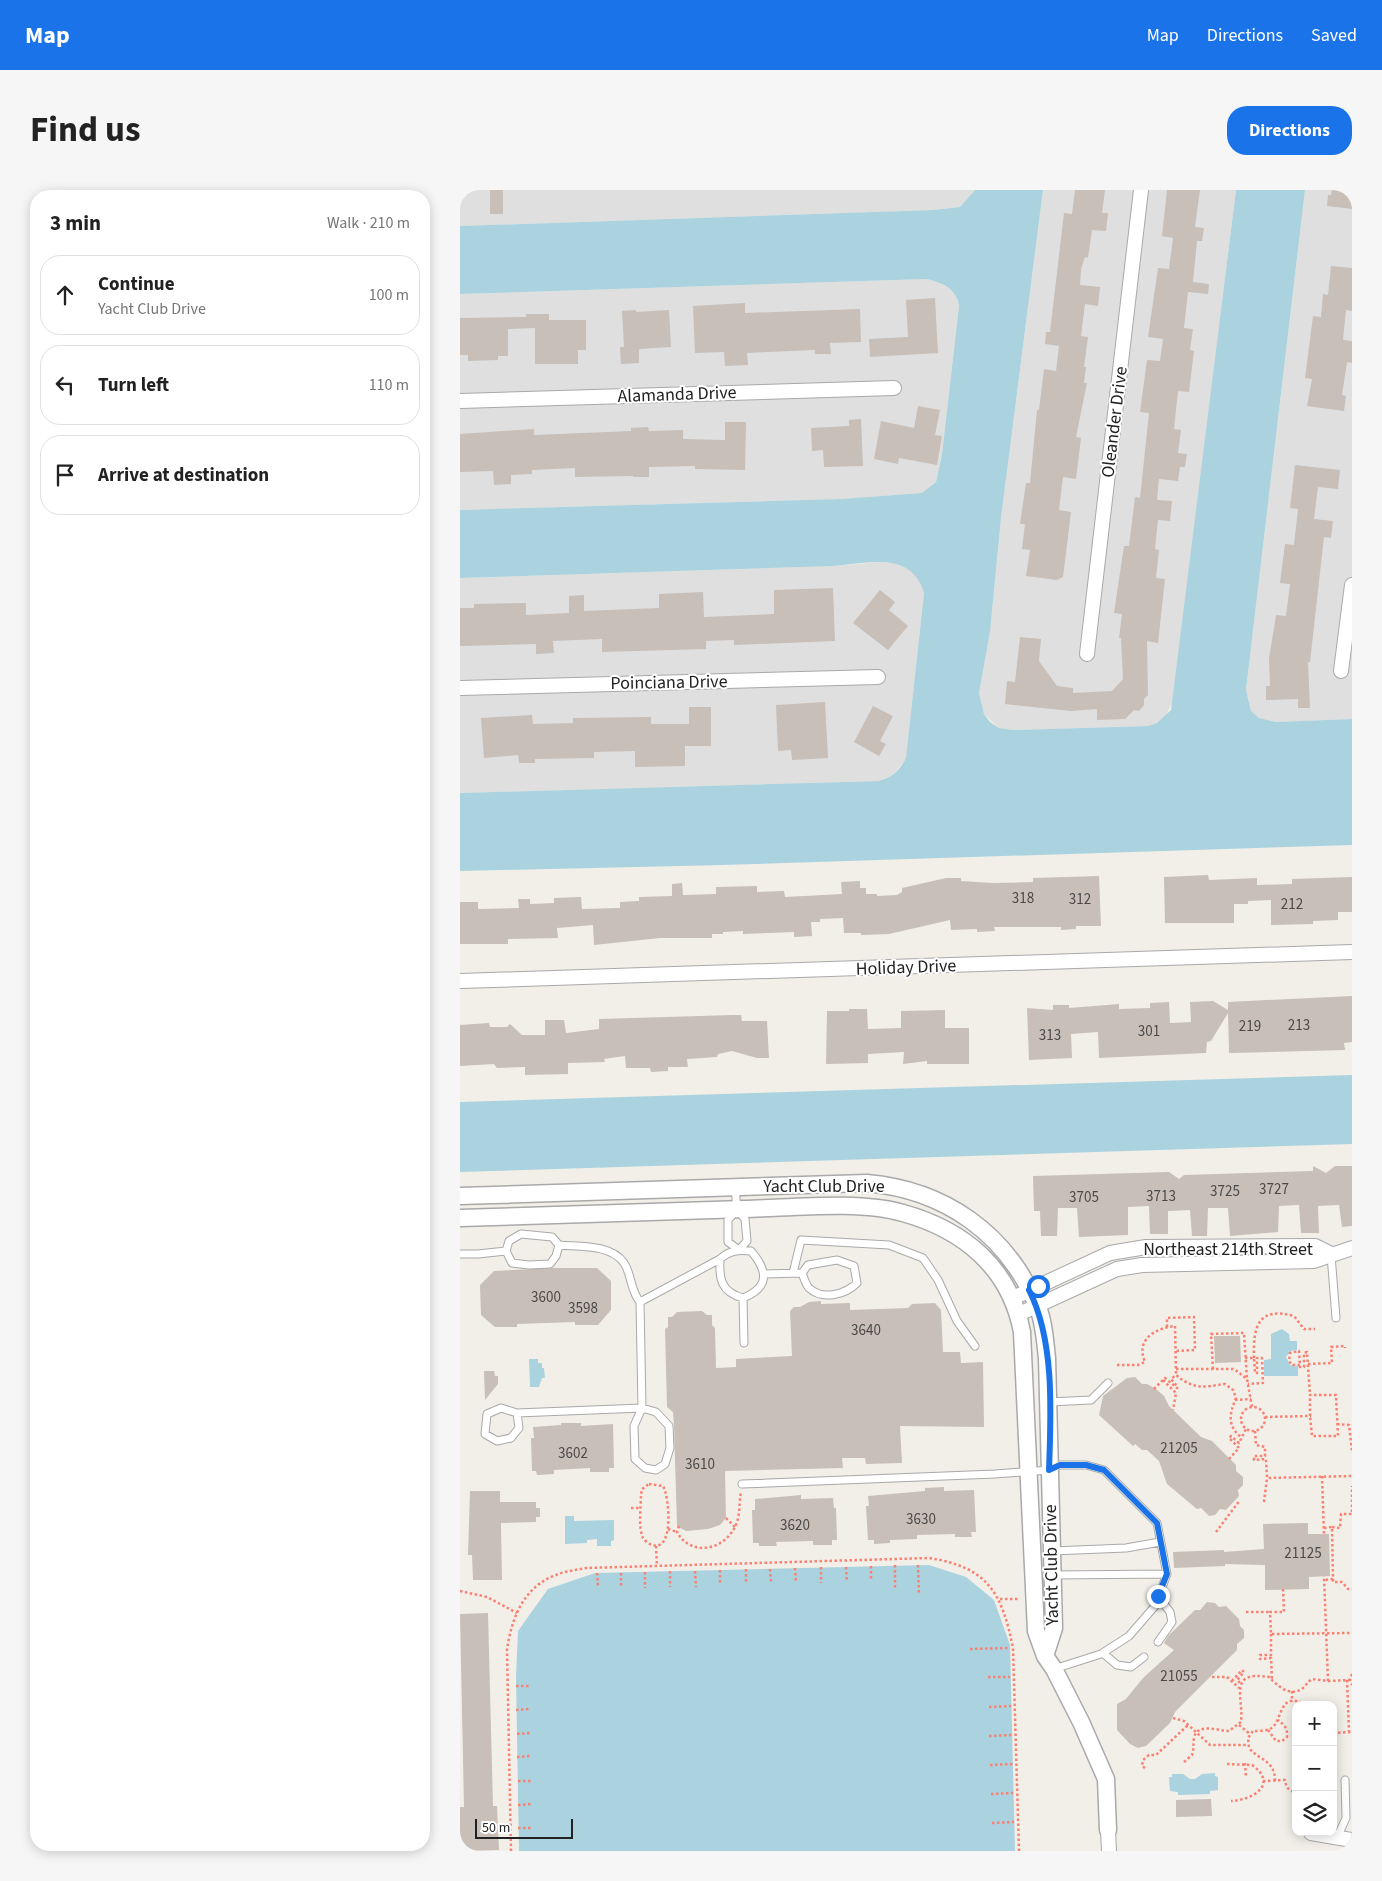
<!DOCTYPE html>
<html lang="en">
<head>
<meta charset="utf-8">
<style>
	:root { --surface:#fff; --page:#f6f6f6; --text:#222; --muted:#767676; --line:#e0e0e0; --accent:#1a73e8 }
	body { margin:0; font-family:"Source Sans 3",sans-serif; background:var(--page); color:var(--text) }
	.controls { position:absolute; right:15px; bottom:15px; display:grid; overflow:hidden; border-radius:10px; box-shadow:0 2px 12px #0003 }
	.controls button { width:45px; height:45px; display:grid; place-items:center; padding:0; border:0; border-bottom:1px solid var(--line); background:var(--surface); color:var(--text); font:25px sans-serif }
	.scale { position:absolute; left:15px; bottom:12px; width:98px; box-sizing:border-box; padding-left:5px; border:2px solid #222; border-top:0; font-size:14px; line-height:18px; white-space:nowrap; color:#222; -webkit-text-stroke:4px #fff; paint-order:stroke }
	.stop { position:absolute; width:15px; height:15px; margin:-11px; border:4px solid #1a73e8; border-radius:50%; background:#fff }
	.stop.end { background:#1a73e8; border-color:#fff; box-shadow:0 1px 5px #0008 }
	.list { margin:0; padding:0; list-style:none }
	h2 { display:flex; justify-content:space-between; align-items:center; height:65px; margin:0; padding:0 20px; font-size:21px }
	h2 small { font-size:16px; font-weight:400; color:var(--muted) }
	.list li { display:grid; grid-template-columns:32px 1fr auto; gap:15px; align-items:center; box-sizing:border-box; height:80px; margin:0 10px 10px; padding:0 10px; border:1px solid var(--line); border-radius:20px }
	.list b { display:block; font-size:19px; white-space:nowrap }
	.list p { margin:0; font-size:16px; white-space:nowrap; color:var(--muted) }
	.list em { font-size:16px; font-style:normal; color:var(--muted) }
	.icon { flex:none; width:28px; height:28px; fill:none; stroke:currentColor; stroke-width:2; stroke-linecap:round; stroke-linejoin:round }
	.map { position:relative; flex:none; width:892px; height:1661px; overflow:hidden; border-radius:20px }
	header { display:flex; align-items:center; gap:30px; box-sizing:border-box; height:70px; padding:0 25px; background:var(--accent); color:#fff }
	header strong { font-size:24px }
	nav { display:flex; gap:28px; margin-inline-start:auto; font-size:18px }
	.intro { display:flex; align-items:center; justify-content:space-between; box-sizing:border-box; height:120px; padding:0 30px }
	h1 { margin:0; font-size:35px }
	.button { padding:12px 22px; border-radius:20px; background:var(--accent); color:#fff; font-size:18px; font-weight:700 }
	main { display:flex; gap:30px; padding:0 30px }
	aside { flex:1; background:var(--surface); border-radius:20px; box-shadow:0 2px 12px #0003 }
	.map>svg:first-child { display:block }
	.residential { fill:#e0dfdf }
	.water { fill:#aad3df }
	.building { fill:#c7bfb8 }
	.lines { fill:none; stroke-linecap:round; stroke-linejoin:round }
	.service-casing { stroke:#a9a9a9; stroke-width:9 }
	.minor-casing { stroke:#a9a9a9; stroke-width:16 }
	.tertiary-casing { stroke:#a9a9a9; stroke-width:19 }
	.path { stroke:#fa8072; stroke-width:2.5; stroke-dasharray:2.5 2.5; stroke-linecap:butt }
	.service { stroke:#fff; stroke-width:7 }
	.minor { stroke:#fff; stroke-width:14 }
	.tertiary { stroke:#fff; stroke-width:16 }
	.route { stroke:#1a73e8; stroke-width:6 }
	.labels { text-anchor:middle; stroke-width:4; stroke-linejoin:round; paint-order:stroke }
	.number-label { font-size:15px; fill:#4b4948 }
	.street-label { font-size:18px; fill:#222; stroke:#fff }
</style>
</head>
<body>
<header>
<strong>Map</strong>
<nav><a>Map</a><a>Directions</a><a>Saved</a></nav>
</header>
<div class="intro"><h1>Find us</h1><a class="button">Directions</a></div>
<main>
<aside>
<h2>3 min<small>Walk · 210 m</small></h2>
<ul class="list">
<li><svg class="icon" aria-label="ahead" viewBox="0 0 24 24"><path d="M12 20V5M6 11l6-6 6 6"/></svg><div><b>Continue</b><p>Yacht Club Drive</p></div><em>100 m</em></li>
<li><svg class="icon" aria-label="left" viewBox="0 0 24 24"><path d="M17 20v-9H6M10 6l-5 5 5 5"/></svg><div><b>Turn left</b></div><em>110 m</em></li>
<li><svg class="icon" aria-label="arrive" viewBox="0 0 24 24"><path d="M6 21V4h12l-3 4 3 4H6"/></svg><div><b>Arrive at destination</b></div></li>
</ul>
</aside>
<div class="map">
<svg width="892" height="1661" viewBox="0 0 892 1661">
	<rect width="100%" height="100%" fill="#f2efe9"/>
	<path class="residential" d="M0,0H515L500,17L473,20L0,36Z
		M583,0H776L713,511L705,527L697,533L688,536L553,540L539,538L524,524L519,503L530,442L541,328Z
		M845,0H892V529L816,532L799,528L791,521L786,500Z
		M467,89L482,93L493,100L499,116L482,264L476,292L462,303L380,309L0,320V104Z
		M421,372L439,374L453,382L461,391L464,403L446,569L431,587L419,591L0,603V388L374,376Z"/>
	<path class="water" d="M515,0H583L541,328L530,442L519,503L524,524L530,532L539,538L553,540L688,536L697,533L711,520L776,0H845L786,500L791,521L799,528L816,532L892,529V655L262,675L0,681V603L419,591C433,587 439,581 446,568L464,403C452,361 409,373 374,376L0,388V320L380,309L462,303L476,292L482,264L499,116C496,98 483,93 467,89L0,104V36L473,20L500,17Z
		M892,885V954L0,982V912Z
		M822,1139L829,1144L830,1151H837V1160L831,1161L826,1167L830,1175L838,1176V1186H804V1170L811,1169V1144Z
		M69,1169H78V1173H82V1178H84L85,1188H82L79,1197H70Z
		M105,1326H114V1331L154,1330V1350L151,1351V1356H137V1349L127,1350V1353L105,1354Z
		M469,1375L506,1387L534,1410L550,1455L555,1661H59L56,1487L58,1441L88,1399L135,1383Z
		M755,1583V1586L758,1587V1600L750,1601V1604L718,1605V1602L710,1601L709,1587H712V1584H723L730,1589H735L742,1584Z"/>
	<path class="building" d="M30,0H43V24H30Z
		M615,0H645L642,23H648L646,41L632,40L628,68L625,67L621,79L620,95L640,97L638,116L625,114L621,146L628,147L624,177H626L624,193H627L616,247L621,248L616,289L603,287L599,320L611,322L603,387L597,390L566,386L570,360L562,359L565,334H560L566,293H570L577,220H579L584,179L596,181L599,156L585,154L586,142H590L604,23L612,24Z
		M707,0H740L735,37L744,38L742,51H737L733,92L749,94L748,104L728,102L724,138L733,139L730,160L734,161L729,202L718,201L714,239L721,240L718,263L727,264L725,277H720L718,291L699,289L697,310L712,311L710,331L698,330L695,359L699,360L696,388L705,389L698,453L687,451L688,505L684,509V515L679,521L674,520L665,529L637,530V519L611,521L545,514L547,491L555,492L560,447L581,449L579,471L597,496L613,498V503L652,501L663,489L661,448H659L662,424L654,423L664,356H669L675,307L680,308L689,223L680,222L687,170L700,171L703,149L688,147L698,78L709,79L713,48L702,46Z
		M872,0H892V19L867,16L868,5H871Z
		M871,76L892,78V121L886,120L883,150L892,151V173L887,172L882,205L886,206L884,221L847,216L852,189L845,188L853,126L861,127L863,104L868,105Z
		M475,108L478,163L410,167L409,149L448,147L446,110Z
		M285,113V123L400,119L401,152L370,153L371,164H355V160L287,163L288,175L265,176L264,162L235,163L233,116Z
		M176,120V122L209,120L211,157L179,159V173L161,174L160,157H164L162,121Z
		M66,124H89V130H126V160H118V174H75V138L48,139V166H38V170L8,171V165H0V128L66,127Z
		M458,216L480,220L475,245L482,246L477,275L439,268L438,274L414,269L421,231L454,238Z
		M401,229L403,276L364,277L363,260L352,261L351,238L389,236V230Z
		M265,232H286L285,280L235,279V276L189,277V287H173V286L115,287V278L72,280V284L51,285V294L34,295L33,281L0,282V244L74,239V245L171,241V238L188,237L189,241L223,240V249L265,250Z
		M835,275L880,280L878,299L858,297L854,329L873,331L871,348L864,347L850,472H848L850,518H838V509L806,510V496H810L809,469L816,425L826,426L830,394L820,393L825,354L834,355L838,319L830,318Z
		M373,398L375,451L274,455V450L246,451V459L142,462V449L93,451L94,463L76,464V454L0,456V418H14V414L66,413V425L109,423V406L124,405V421L199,418V404L243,402L244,427L314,424V400Z
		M420,400L435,412L429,420L448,436L428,460L393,433Z
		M365,512L368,568L332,570L331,560L318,561L316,515Z
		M413,516L433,526L420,551L426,554L419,566L394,552Z
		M229,517H251V556H225V576L175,577V561L134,562V568L75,569V573H59L58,565L24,568L21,528L72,525L73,534L113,533V528L191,527V534H229Z
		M748,685L749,690L797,688V695L832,694V689L892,687V722H878V730L853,731V734L811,735V710L788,711V714H774V733H705L704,687Z
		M639,686L641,736H616V739L601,740V737H534L535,741L517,742V739L491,740L490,730L429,744L401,745V743H384L383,728L360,729V732H351L352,746L334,747V742L283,744V741L263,742V744H252V748H200L134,755L133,735L97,738L98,748L48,749V754H0V712H18V719L59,718L58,709H70V714L94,713V708L121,707L122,719L160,718V712L179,711V707L212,706V694L222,693L223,705L256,704V697L297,696V702L324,701L325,707L382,704L381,692L400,691V698H406V704H417V706L437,705L442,702V698L486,688H501V691L533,693L573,692V688Z
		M892,806V852L884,853L885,860L769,863L768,823L751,851L747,852L746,863L639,868L638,842L611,844L612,868L569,870L567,818L593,820V815H609V818L659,814V819L690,818V813L709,812L710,833L731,832L730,812L753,811L768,820V812Z
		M389,819H407L408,839L441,838V821L485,820V838H509V874H467V871L443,874L444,862L408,864V873L366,874L367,821H389Z
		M273,825H281L282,831H307L309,868H297L272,861L258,864L257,867L227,869L228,877H208V881L191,882L190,878H166L165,866L144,869L145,872L108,873V884L65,885V877L37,878L34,874L0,876V835L29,833L30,837H47L50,834L62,845H85V830H104L106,843L139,839V829Z
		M853,976L866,983L875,976H892V1036L882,1037L879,1015L858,1016L859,1043H841L839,1015L819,1016L818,1042L770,1046L768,1018H748L747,1046H732L730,1020L708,1021V1044H690L689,1016L668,1017V1045L619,1047L617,1018H598L597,1046H581L580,1021H574L573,986L709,982L719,989L724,985L853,981Z
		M94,1078H137L151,1091V1120L138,1135H115V1132L57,1134V1137H35L21,1125L20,1095L34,1081Z
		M361,1111V1114L390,1113V1120L448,1118L452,1114L475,1113L481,1120L483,1162H500L501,1173L523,1172L524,1237L440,1236L442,1273L406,1274L405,1268H382L383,1278L265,1281L266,1328L260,1335L248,1339L226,1341L217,1336L214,1236L213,1222L207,1217L205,1139L208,1137V1127H212L217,1122L242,1121L247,1125H252V1135L255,1138L256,1178L276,1177V1169L332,1166L330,1121L334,1117H340L349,1112Z
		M754,1146H780L781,1172L755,1173Z
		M24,1181H34L35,1186H38V1194L25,1210Z
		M675,1187L682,1194H687L696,1199L704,1206L709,1216L741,1247L752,1251L776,1275V1281L783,1287V1295L778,1300L779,1306L766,1320L760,1319L755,1325L749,1326L741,1318L737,1319L707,1294L699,1271L687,1260H682L675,1254L673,1256L639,1225L643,1206L667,1188Z
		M101,1233H121V1236L153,1234L154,1278H149V1282H130V1278L94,1280V1284L77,1285L76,1281H72L71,1248H74L73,1237L101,1235Z
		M484,1297V1301L514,1300L516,1342H511L512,1347H495V1344L457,1345V1349L430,1350V1353L414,1354V1350H408L406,1316H409L408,1306L465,1301V1298Z
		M10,1301H40V1312H76V1318H80V1327H76V1332L41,1333L42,1390H13L12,1365H8Z
		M341,1305V1309L373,1308L374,1318H376L377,1350H372V1355H353V1351L316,1352L317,1356H299V1353H293L292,1320H295V1309Z
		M848,1333V1344H869L870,1386L849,1387V1399L805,1400V1375L765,1374V1376L714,1378L713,1362L764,1360V1362L804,1359L803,1334Z
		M747,1412L755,1413L759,1417L766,1416L779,1429L780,1436L784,1440V1448L777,1454V1460L715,1522L710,1533L686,1556L678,1558L670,1554L657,1540V1514L666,1509L683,1488L714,1460L704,1453L708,1446L735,1420H740Z
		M28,1423L33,1616H37L39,1660L0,1661V1617H4L0,1424Z
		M751,1609L752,1626L716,1627V1610Z"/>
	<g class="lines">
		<g class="service-casing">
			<path id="service" d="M275,997L277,1020L285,1029L287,1051L279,1060
				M275,1022L268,1030V1052L279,1060
				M61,1044L92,1047L99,1055L96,1066L90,1074L69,1075L52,1073L46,1061L49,1051Z
				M99,1055C119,1057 151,1054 164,1073C172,1085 170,1100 180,1112
				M0,1064H18L46,1061
				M871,1065L876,1128
				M333,1083L341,1050L429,1055L463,1068L478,1090L497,1131L515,1156
				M304,1084L342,1083C344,1088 346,1095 349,1098C363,1111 386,1104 397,1093L394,1076L377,1070L348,1075L342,1083
				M283,1108L284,1153
				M589,1212L631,1210L648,1193
				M182,1218L196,1222L209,1236L210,1258L205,1274L196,1280L185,1278L175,1269L174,1236Z
				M57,1223L59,1238L51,1248L37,1251L25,1244L27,1224L41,1218L57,1223L182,1218L180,1112L260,1069C270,1060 278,1060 291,1061C308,1081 310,1097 283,1108C261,1102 259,1089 260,1069
				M282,1294L535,1284L589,1280L600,1275H626L644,1280L697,1333L707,1384L695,1416L669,1446L641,1464L594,1479
				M592,1361L666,1358L700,1352
				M593,1385L707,1384
				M698,1452L712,1432L710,1422L698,1406
				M643,1463L657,1475L671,1477L684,1467
				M877,1648L886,1628L885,1590"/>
		</g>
		<g class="minor-casing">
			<path id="minor" d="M0,211L434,198
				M627,464L681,0
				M881,481L892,395
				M0,498L418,487
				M0,791L892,762
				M553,1108L650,1063L686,1057L855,1056L871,1064
				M559,1124L657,1079L682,1075L854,1071L892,1058
				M648,1640L649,1661
				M851,1643L892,1650"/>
		</g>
		<g class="tertiary-casing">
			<path id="tertiary" d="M0,1006L407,993C485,1000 546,1043 577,1115C584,1131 585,1151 587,1168L594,1438L585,1466
				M0,1028C95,1025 190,1022 284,1019C331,1018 399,1010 443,1023C504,1040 550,1078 562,1142L576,1441L585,1466L594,1479L621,1532L646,1589L648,1640"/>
		</g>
		<path class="path" d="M707,1137V1128L734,1127L735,1160L716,1161
			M785,1168H794L795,1183H797V1168H802L803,1193L788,1194
			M794,1168C793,1138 797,1116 834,1126L844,1139H855
			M848,1174L872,1173L871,1157L885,1156V1158
			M657,1175H678L685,1172C675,1149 696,1138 715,1136L716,1185
			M840,1175H832L829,1171L830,1163L839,1161L840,1175V1177H844V1163L847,1162L850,1205
			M716,1179H774L787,1189L792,1217
			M753,1179L751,1144L784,1143L787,1189
			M703,1190L716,1203L713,1220
			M694,1199L705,1188L717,1198L718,1197L711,1189L716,1185C734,1200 743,1197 765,1194L773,1200L776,1208C769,1225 767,1236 782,1248
			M775,1210L791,1209
			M781 1229a12 12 0 1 1 24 0a12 12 0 1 1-24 0Z
			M805,1227L850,1226V1205H876L878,1246H852L850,1226
			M877,1234L889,1235L892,1261
			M795,1241L796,1255L805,1257V1266H794V1270L806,1269L807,1288L892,1286
			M769,1269L779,1258L769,1248L771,1246L779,1253L786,1239
			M862,1286L864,1344
			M189,1294L203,1296C209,1306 215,1362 192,1355C189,1354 185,1351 183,1348C178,1337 181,1317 181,1305L182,1299Z
			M804,1312L807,1288
			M171,1318H181
			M266,1328L275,1337
			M219,1336L217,1342C232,1369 268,1359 277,1332C280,1323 279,1312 281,1302
			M872,1337L880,1338L881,1324H892V1296
			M864,1338L872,1337L873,1389L865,1390
			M208,1339L217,1342
			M756,1342L780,1310
			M196,1356L197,1376
			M435,1375V1400
			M458,1375L459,1405
			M411,1376V1389
			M361,1377V1393
			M386,1377L387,1392
			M335,1378L336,1393
			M286,1379V1393
			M310,1379L311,1392
			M260,1380V1393
			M210,1381V1397
			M235,1381L236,1397
			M185,1382V1398
			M137,1383L138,1396
			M161,1383V1396
			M873,1389V1392H882L888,1399H892
			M823,1399L824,1422H810L811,1444L892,1443
			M0,1401L27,1407L57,1423
			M540,1409H560
			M786,1422H810
			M811,1444V1465H800V1469L811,1468L812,1490
			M510,1459L550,1458
			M892,1484L890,1490L892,1495
			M528,1487H550
			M752,1487H767L779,1498
			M887,1490L889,1542
			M772,1491L782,1480L784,1482L777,1490L781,1494
			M868,1491L890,1490
			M56,1496H69
			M832,1501V1512
			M529,1517L551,1516
			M56,1520L69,1519
			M713,1528L724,1531L750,1555H788
			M779,1535L790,1544
			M808,1540L816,1551H822L827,1547C828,1538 824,1535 818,1530
			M873,1543L892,1542
			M57,1544L70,1543
			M529,1546L552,1545
			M57,1567L71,1566
			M724,1572L732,1565C734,1559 733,1554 734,1548C737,1532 759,1541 769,1541L781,1532C784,1508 767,1480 809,1487C818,1496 830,1508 843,1498C846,1495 848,1492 852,1489L868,1491L864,1386
			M785,1573L786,1587
			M767,1574L792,1575C819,1594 793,1610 771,1611
			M530,1575L553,1574
			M685,1578L682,1576L683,1570L689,1565H696L728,1535
			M58,1591H72
			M803,1591L825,1590C826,1597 828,1601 836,1602
			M815,1591C815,1570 800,1571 789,1558L788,1548L793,1541C798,1541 805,1541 810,1539C824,1532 817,1499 847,1515
			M531,1604L553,1603
			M58,1615L72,1614
			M532,1633L554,1632
			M58,1638H72
			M51,1661L47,1459C52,1428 63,1397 96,1385C105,1381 116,1380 126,1378L469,1368C528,1377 542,1403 553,1458L559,1661"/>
		<use href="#service" class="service"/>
		<use href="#minor" class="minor"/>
		<use href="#tertiary" class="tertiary"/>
	</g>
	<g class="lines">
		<path class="route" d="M578,1096L569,1100C595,1151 591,1224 589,1280L600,1275H626L644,1280L697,1333L707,1384L698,1406"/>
	</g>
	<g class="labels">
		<g class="number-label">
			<text x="563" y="713">318</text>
			<text x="620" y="714">312</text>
			<text x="832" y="719">212</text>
			<text x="839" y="840">213</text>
			<text x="790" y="841">219</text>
			<text x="689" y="846">301</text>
			<text x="590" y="850">313</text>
			<text x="814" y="1004">3727</text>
			<text x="765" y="1006">3725</text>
			<text x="701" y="1011">3713</text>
			<text x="624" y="1012">3705</text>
			<text x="86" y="1112">3600</text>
			<text x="123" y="1123">3598</text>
			<text x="406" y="1145">3640</text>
			<text x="719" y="1263">21205</text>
			<text x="113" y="1268">3602</text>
			<text x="240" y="1279">3610</text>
			<text x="461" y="1334">3630</text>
			<text x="335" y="1340">3620</text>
			<text x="843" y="1368">21125</text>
			<text x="719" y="1491">21055</text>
		</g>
		<g class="street-label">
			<text transform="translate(217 204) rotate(-2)" y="6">Alamanda Drive</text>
			<text transform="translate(654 232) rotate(-83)" y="6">Oleander Drive</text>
			<text transform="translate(209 492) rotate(-1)" y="6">Poinciana Drive</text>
			<text transform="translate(446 777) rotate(-2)" y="6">Holiday Drive</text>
			<text x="364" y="1002">Yacht Club Drive</text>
			<text x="768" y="1065">Northeast 214th Street</text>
			<text transform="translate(591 1375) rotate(-91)" y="6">Yacht Club Drive</text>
		</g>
	</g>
</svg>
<div class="controls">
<button>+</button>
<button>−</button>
<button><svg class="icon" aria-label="layers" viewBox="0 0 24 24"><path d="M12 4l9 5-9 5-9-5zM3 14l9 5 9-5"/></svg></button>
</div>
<div class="scale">50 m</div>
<div class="stop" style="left:578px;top:1096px"></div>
<div class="stop end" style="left:698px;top:1406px"></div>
</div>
</main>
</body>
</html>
